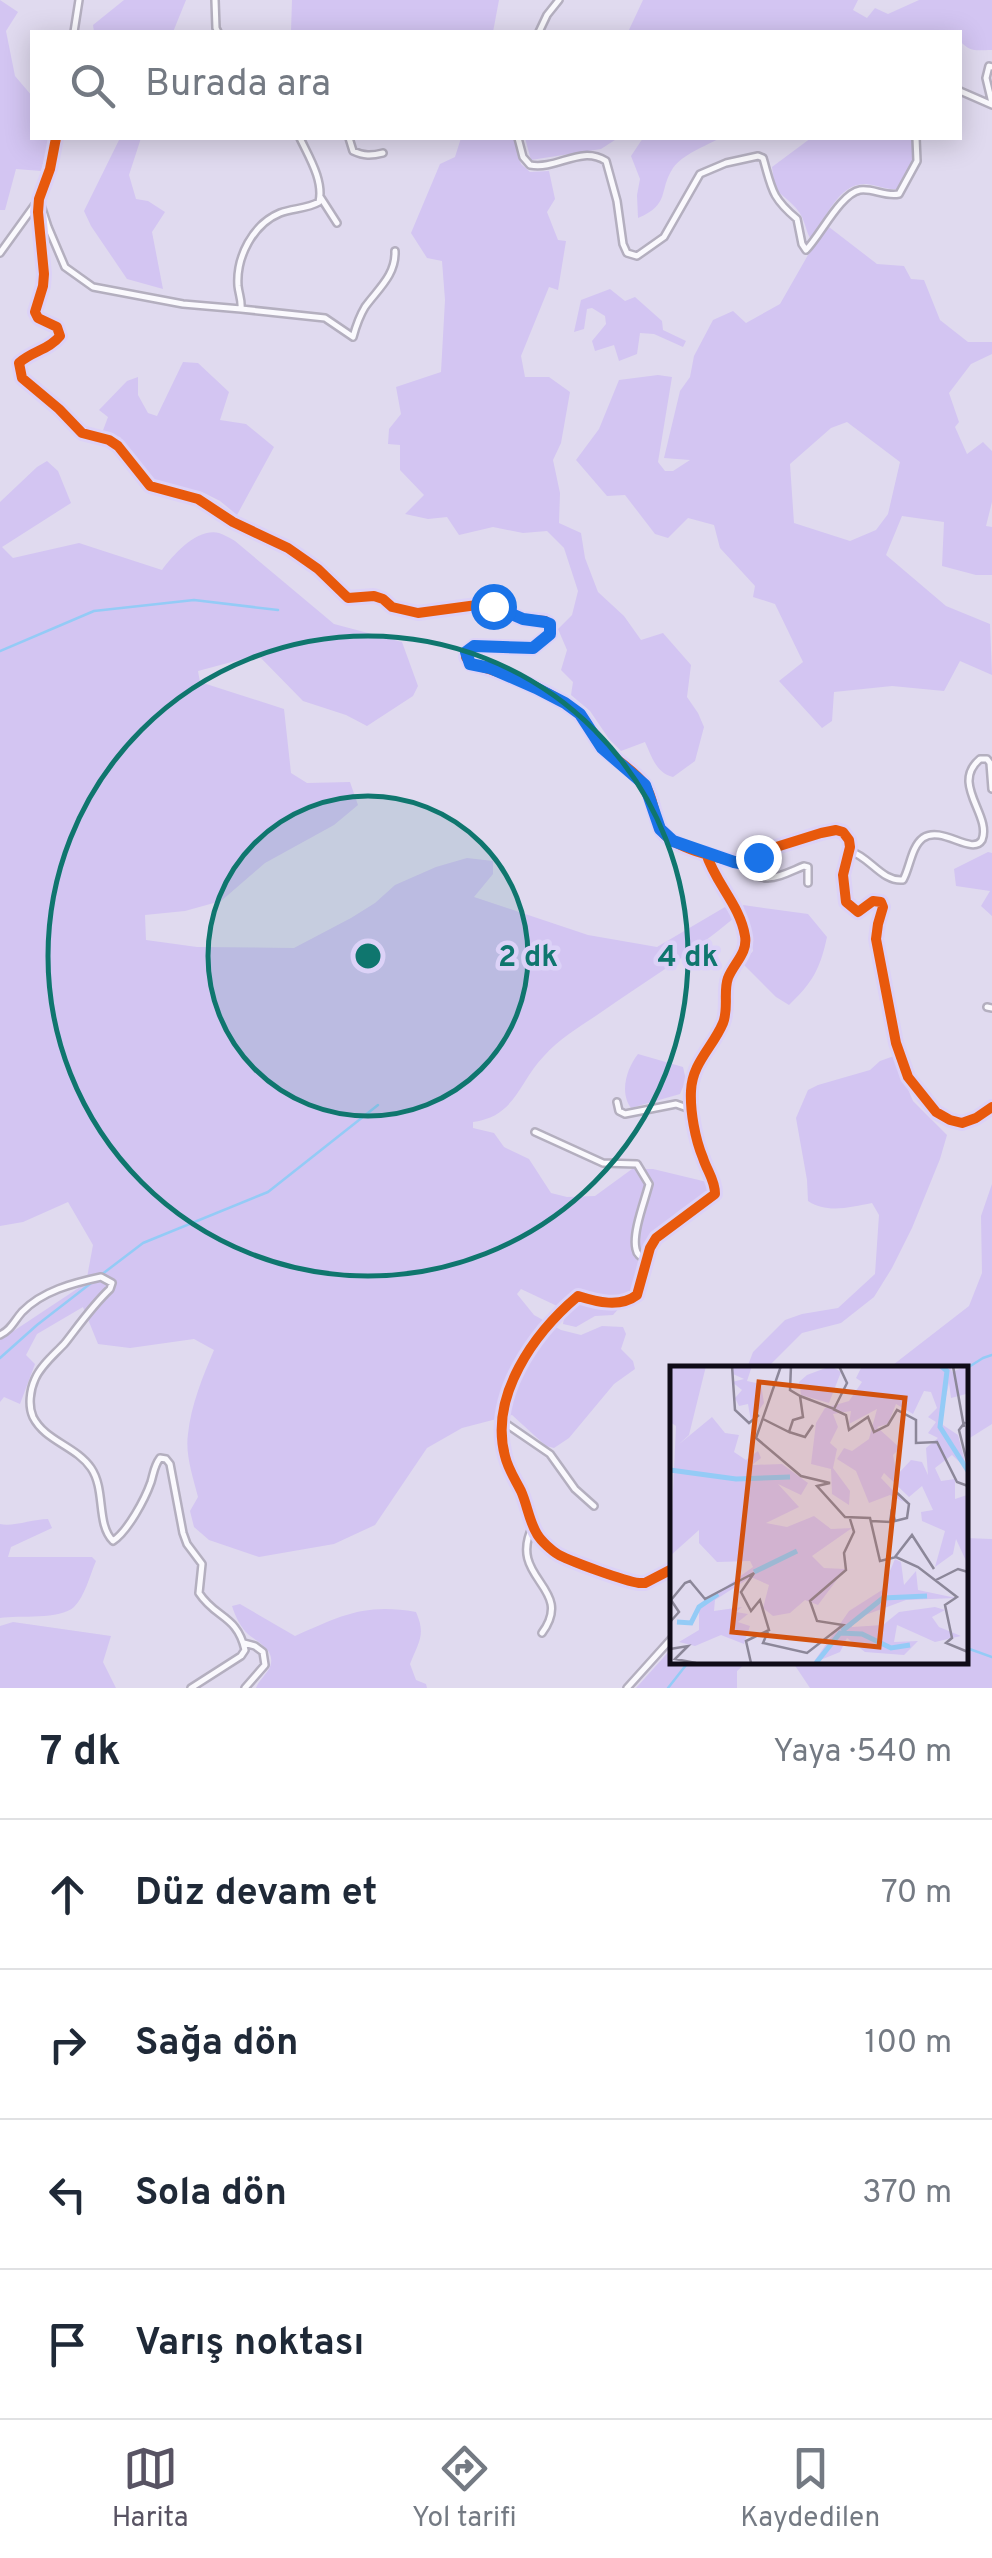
<!DOCTYPE html>
<html lang="tr">
<head>
<meta charset="utf-8">
<style>
	:root { --surface:#fff; --page:#f2f2f3; --text:#1f2937; --muted:#747a83; --line:#e0e1e3; --accent:#585363 }
	body { margin:0; font-family:Overpass,sans-serif; background:var(--page); color:var(--text) }
	.stop { position:absolute; width:30px; height:30px; margin:-22px; border:8px solid #1a73e8; border-radius:50%; background:#fff }
	.stop.end { background:#1a73e8; border-color:#fff; box-shadow:0 2px 10px #0008 }
	.list { margin:0; padding:0; list-style:none }
	h2 { display:flex; justify-content:space-between; align-items:center; height:130px; margin:0; padding:0 40px; font-size:42px }
	h2 small { font-size:32px; font-weight:400; color:var(--muted) }
	.list li { display:grid; grid-template-columns:65px 1fr auto; gap:30px; align-items:center; box-sizing:border-box; height:150px; padding:0 40px; border-top:2px solid var(--line) }
	.list b { display:block; font-size:38px; white-space:nowrap }
	.list em { font-size:32px; font-style:normal; color:var(--muted) }
	.icon { flex:none; width:55px; height:55px; fill:none; stroke:currentColor; stroke-width:2; stroke-linecap:round; stroke-linejoin:round }
	.map { position:relative; flex:none; width:992px; height:1688px; overflow:hidden }
	.search { position:absolute; background:var(--surface); box-shadow:0 5px 25px #0003; left:30px; right:30px; top:30px; height:110px; display:flex; align-items:center; gap:25px; box-sizing:border-box; padding:0 35px; border-radius:0px; color:var(--muted); font-size:38px }
	.sheet { height:730px; background:var(--surface) }
	nav { display:flex; justify-content:space-around; align-items:center; box-sizing:border-box; height:140px; border-top:2px solid var(--line); background:var(--surface); font-size:28px; color:var(--muted) }
	nav a { display:grid; justify-items:center; gap:5px }
	nav .on { color:var(--accent) }
	.map>svg:first-child { display:block }
	.green { fill:#d3c5f2; fill-rule:evenodd }
	.lines { fill:none; stroke-linecap:round; stroke-linejoin:round }
	.stream { stroke:#94cbf6; stroke-width:2.5 }
	.minor-casing { stroke:#b4afbf; stroke-width:10 }
	.minor { stroke:#faf9fd; stroke-width:5 }
	.cycleway-casing { stroke:#dcd2f7; stroke-width:16 }
	.cycleway { stroke:#e8590c; stroke-width:10 }
	.route { stroke:#1a73e8; stroke-width:12 }
	.ring { fill:none; stroke:#0f766e; stroke-width:5 }
	.inset-river { fill:none; stroke:#94cbf6; stroke-width:5 }
	.inset-road { fill:none; stroke:#8c8799; stroke-width:2.5 }
	.view { fill:#d2510d; fill-opacity:0.15; stroke:#d2510d; stroke-width:5 }
	.inset-edge { fill:none; stroke:#0f0b17; stroke-width:5 }
	.centre { fill:#0f766e; stroke:#dcd2f7; stroke-width:5 }
	.ring-label { font-size:30px; text-anchor:middle; font-weight:bold; fill:#0f766e; stroke:#dcd2f7; stroke-width:9; stroke-linejoin:round; paint-order:stroke }
</style>
</head>
<body>
<div class="map">
<svg width="992" height="1688" viewBox="0 0 992 1688">
	<rect width="100%" height="100%" fill="#e0daef"/>
	<path class="green" d="M0,0L18,12L6,31L15,76L32,96V138H50L41,171L16,169L5,210H0Z
		M124,0H186L173,32H94L93,25Z
		M292,0H499L493,32H291Z
		M643,0H858L853,10L867,18L875,8L888,14L919,0H992V50C977,50 971,53 960,41V32H628Z
		M120,138H141L129,175L136,199L148,201L165,212L152,232L163,289L127,279L91,226L84,211Z
		M461,138H514L521,164L530,172L549,171L555,199L547,212L558,240L566,241L558,290L549,287L521,356L525,377H549L570,392L561,443L553,460L560,493L559,523L581,533L585,558L598,592L624,616L641,640L663,633L691,665L687,697L698,713L704,727L695,761L673,777C656,773 652,757 645,742L621,751L609,739L590,711L571,695L573,682L561,670L567,650L558,629L572,615L578,591L564,548L547,531L523,533L493,527L459,535L447,517L428,519L405,514L424,495L400,470V445L388,444L389,429L401,414L396,387L441,372L445,300L442,261L427,258L411,233L440,164L455,157Z
		M525,138H618L601,149L531,160Z
		M643,138H720C706,146 683,154 673,168C658,191 671,204 638,218L637,195L640,179L631,156Z
		M811,138H913L912,164L899,189C886,190 878,185 866,184C840,182 825,218 814,236L810,238C807,233 806,227 804,222C800,208 785,198 775,189L772,167Z
		M829,227L877,264L904,266L911,279L924,280L940,320L968,342H992V354L971,364L949,393L959,422L955,427L967,454L983,442L992,451V502L986,526L992,527V575H976L942,566L944,522L902,516L886,555L946,606L990,624L992,675L960,661L944,691L892,686L834,692L832,721L822,728L779,681L803,662L775,604L753,597L755,586L720,548L714,525L688,518L668,538L655,534L625,495L607,496L576,460L599,429L619,380L658,375L672,377L658,462L665,471H673L690,460L664,458L680,391L690,377L694,356L713,320L733,311L746,323L780,304L808,255ZM847,422L900,462L888,514L876,530L850,541L794,523L790,464L831,428Z
		M610,289L625,301L635,297L662,321L663,330L686,341L683,347L654,334L640,333L637,354L619,361L614,345L595,351L592,341L606,324L605,316L592,308L587,309L584,329L574,332L581,300Z
		M183,362L198,363L229,392L220,420L246,424L274,447L237,515L220,501L202,492L160,483L149,477L120,437L102,433L108,417L99,410L127,381L138,377V395L148,413L157,416Z
		M47,461L58,471L71,503L2,547L13,558L79,543L162,570C174,554 197,528 219,533C225,535 230,538 235,541L334,624L402,642L418,686L413,696L367,726L346,715L303,701L258,655L198,671L200,682L284,709L291,773L307,783L350,782L358,805L334,825L265,863L221,901L185,911L145,915L146,940L197,947L294,948L351,918L375,903L395,885L436,867L467,858L493,861V874L474,897L588,935L657,947L725,907L734,918C693,953 644,982 600,1013C581,1026 559,1039 544,1056C518,1083 516,1116 473,1122V1128L494,1133L504,1147L529,1159L551,1193L567,1197L595,1196L632,1169H653L707,1182L711,1189L680,1210L652,1234L635,1290L613,1315L595,1316L576,1327L563,1324L565,1312L555,1305L521,1289L517,1294L534,1315L561,1330L581,1335L602,1326L623,1327L626,1334L621,1349L633,1361L635,1369L614,1384L569,1438L554,1448L546,1446L512,1415L462,1428L427,1448L375,1525L334,1544L259,1557L209,1540L194,1527L190,1511L198,1497C193,1477 185,1455 188,1434C191,1405 203,1376 214,1350L194,1339L130,1348L98,1344L83,1307L37,1334L26,1355L35,1364L20,1404L4,1397L0,1402V1340L86,1283L93,1245L68,1202L23,1222L0,1226V502L37,467Z
		M988,852L992,853V916L981,906L990,891L956,886L954,869Z
		M743,905L808,914L827,937C820,969 813,982 789,1005L776,997L742,963L753,951Z
		M638,1054L683,1067L686,1080L680,1094L631,1108C619,1092 627,1068 638,1054Z
		M894,1056L913,1101L947,1135L940,1159L912,1228L892,1268L874,1297L841,1323L802,1333L767,1368H747L753,1352L785,1320L802,1314L838,1308L875,1274L879,1215L872,1203C851,1207 827,1214 808,1201L807,1180L796,1118L808,1090L818,1085L870,1070L880,1061Z
		M992,1184V1424L965,1441L964,1368H889L969,1306L982,1273L981,1216Z
		M48,1519L52,1528L11,1547L8,1557H92L96,1561C90,1575 85,1596 74,1607C60,1620 19,1615 0,1618V1524C13,1527 33,1519 48,1519Z
		M965,1538L992,1539V1688H810L792,1661L964,1660Z
		M240,1604L295,1636C341,1616 364,1603 416,1612C426,1635 419,1641 410,1664L416,1680L426,1684L427,1688H256C259,1680 267,1674 270,1667C276,1650 259,1643 249,1635C241,1628 235,1616 232,1606Z
		M13,1622L111,1636L103,1662L116,1688H0V1626Z
		M672,1648V1660L748,1661L737,1671V1688H636Z"/>
	<g class="lines">
		<path class="stream" d="M0,651L94,611L194,600L278,610
			M101,1275L143,1243L268,1192L378,1105
			M0,1358L37,1325L95,1280
			M964,1370L983,1358L992,1355
			M964,1647L992,1657
			M668,1688L690,1660"/>
		<g class="minor-casing">
			<path id="minor" d="M215,0L216,28L218,32
				M74,32L79,0
				M539,32L547,15L559,0
				M992,67L989,66L986,78L992,103
				M960,91L992,105
				M56,138L50,169L39,199L38,212L44,274L43,286L35,312L38,318L57,327L60,336C49,350 32,351 19,363L22,378L59,409L82,433L109,440L118,446L150,486L198,499L233,522L288,548L318,569L348,598L374,596L383,599L392,607L418,613L477,605L493,606L523,619L545,621L549,624L550,634L533,648L474,646L467,652L466,657L471,664C498,670 564,696 582,717C591,727 594,741 604,749C617,761 634,770 645,785C655,799 653,822 665,835C681,850 724,860 745,863L773,848L821,833L836,830L843,832L849,840L850,847L843,875L846,902L858,912L873,901L881,902L883,907L878,924L876,939L896,1043L908,1077L936,1112L950,1120L962,1123L976,1118L992,1107
				M349,138L353,151C364,156 371,156 383,153
				M518,138L523,157L530,165C558,170 580,145 606,161L617,201L623,244L627,253L637,256L664,237L700,174L726,163L758,156L763,158C772,189 771,197 797,219L802,244L806,250C820,236 841,193 860,190C873,188 885,197 899,194L917,161L916,138
				M321,198L337,223
				M0,253L39,199L48,227L65,267L93,287L183,304L241,309C242,300 239,295 238,286C236,257 253,224 280,213C293,208 307,209 319,202C324,181 309,157 300,138
				M241,309L325,318L353,337C356,326 359,317 365,307C378,289 396,275 395,251
				M850,851C870,857 882,882 903,880C910,868 911,847 923,838C942,825 972,856 982,840C992,815 950,784 980,759H987L990,763L992,789
				M740,864C764,887 777,877 804,866L808,867V883
				M987,1007L992,1008
				M617,1102L619,1111L625,1114L676,1104L690,1109
				M535,1132L603,1163L637,1164L649,1184C645,1200 632,1233 636,1249C637,1255 641,1257 646,1260
				M0,1335C11,1330 14,1321 22,1312C42,1291 73,1283 101,1277L112,1283L110,1289C93,1305 79,1325 65,1343C55,1354 41,1365 35,1379C30,1390 28,1406 33,1417C45,1441 76,1446 91,1468C106,1490 96,1524 113,1541C128,1531 145,1499 151,1482C154,1472 154,1466 160,1458L166,1459L170,1464L183,1533L187,1544L202,1564L199,1593C216,1619 237,1615 245,1650L241,1656L191,1688
				M502,1421L550,1454L575,1489L594,1506
				M533,1526C506,1579 576,1587 542,1633
				M672,1569L645,1583H639C624,1581 573,1562 559,1555C552,1551 541,1541 537,1534C529,1521 527,1504 521,1491C515,1479 508,1469 505,1456C489,1396 534,1333 578,1296C597,1302 620,1308 637,1295L650,1248L656,1238L715,1194C715,1180 707,1171 703,1158C695,1139 690,1111 691,1091C692,1063 713,1047 723,1023C729,1008 723,992 728,978C734,963 748,953 745,936C740,905 715,883 706,853
				M244,1643L255,1646L263,1652L265,1665L245,1688
				M627,1688L672,1638"/>
		</g>
		<use href="#minor" class="minor"/>
		<g class="cycleway-casing">
			<path id="cycleway" d="M56,138L50,169L39,199L38,212L44,274L43,286L35,312L38,318L57,327L60,336C49,350 32,351 19,363L22,378L59,409L82,433L109,440L118,446L150,486L198,499L233,522L288,548L318,569L348,598L374,596L383,599L392,607L418,613L477,605L493,606L523,619L545,621L549,624L550,634L533,648L474,646L467,652L466,657L471,664C498,670 564,696 582,717C591,727 594,741 604,749C617,761 634,770 645,785C655,799 653,822 665,835C681,850 724,860 745,863L773,848L821,833L836,830L843,832L849,840L850,847L843,875L846,902L858,912L873,901L881,902L883,907L878,924L876,939L896,1043L908,1077L936,1112L950,1120L962,1123L976,1118L992,1107
				M672,1569L645,1583H639C624,1581 573,1562 559,1555C552,1551 541,1541 537,1534C529,1521 527,1504 521,1491C515,1479 508,1469 505,1456C489,1396 534,1333 578,1296C597,1302 620,1308 637,1295L650,1248L656,1238L715,1194C715,1180 707,1171 703,1158C695,1139 690,1111 691,1091C692,1063 713,1047 723,1023C729,1008 723,992 728,978C734,963 748,953 745,936C740,905 715,883 706,853"/>
		</g>
		<use href="#cycleway" class="cycleway"/>
	</g>
	<g class="lines">
		<path class="route" d="M493,606L523,619L545,622L550,624V634L533,648L474,646L466,652L470,664L490,668L536,688L565,703L580,714L602,748L645,785L660,829L673,841L734,862L745,864L758,857"/>
	</g>
	<circle cx="368" cy="956" r="160" fill="#0f766e" fill-opacity=".12"/>
	<g class="ring">
		<circle cx="368" cy="956" r="160"/>
		<circle cx="368" cy="956" r="320"/>
	</g>
	<g transform="translate(670 1366)">
		<rect width="298" height="298" fill="#e0daef"/>
		<path d="M0,0H36L19,69L8,79L42,51L55,67L69,69L64,86L76,94L88,85L91,92L82,99L112,98L138,117L131,129L108,118L129,141L96,157L117,161L144,150L161,163L182,162L142,190L154,202L175,203L148,239L135,234L120,247L103,250L93,242L99,219L81,211L45,234L44,245L72,241L66,246L78,248L68,256L80,260L74,278L51,269L25,280L9,276L29,264V240L83,201L80,195L47,196L29,177V164L0,190L6,60L0,56ZM63,0H82L77,15L91,18L94,37L81,55L78,38L69,40L65,32L72,24L62,16L74,13L63,8ZM161,0L171,6L159,37L131,29L129,16L137,9ZM192,0H280L282,6L297,0V52L296,28L281,32L279,17L272,50L273,59L288,69L297,103L282,89L265,102L271,115L285,113V133L297,129V197L286,173L283,188L265,201L275,165L252,155L251,146L263,144L252,120L239,131L214,107L211,112L234,136L220,129L199,137L186,105L167,93L174,82L182,85L199,73L207,43L179,58L181,45L163,48L168,61L160,77L167,83L163,102L180,125L179,139L162,128L161,103L141,98L146,57L155,42L179,35L192,16L186,12ZM254,25L261,26L267,42L258,51L266,56L258,67L268,72L256,82L258,109L252,96L241,94L227,109L223,89L230,82L207,61L218,58L226,38L243,48ZM225,193L231,196L234,219L246,205L248,224L286,232L236,234L182,254V261L213,259L229,246L265,241L275,244L262,251L269,261L291,270L265,276L227,259L224,276L248,275L234,289L195,286L177,272L170,286L143,297L179,245L212,224Z" fill="#d3c5f2" fill-rule="evenodd"/>
		<path class="inset-river" d="M271,0L277,5L270,61L298,105M0,104L66,113L120,111M84,206L127,185M7,256L21,257L29,241L48,228M172,265L213,232L257,230M146,297L170,267L192,268L221,282L240,279"/>
		<path class="inset-road" d="M62,0L65,44L79,57L89,49M111,0L86,72L131,110L160,117L147,120L175,151L200,152L210,195L226,191L248,201L287,231L275,239L282,272L276,277L298,286M283,0L294,61M130,30L164,43L177,17L169,0M163,43L176,49L179,64L198,51L204,66L218,59L227,44L246,54V77L267,76L287,116L298,120M93,53L119,66L123,54L133,51L130,30L120,24L121,0M295,56L289,64L298,100M119,66L135,71L143,59M201,155L220,156L222,143L225,155L237,152L239,138L225,125M225,191L242,169L264,203M266,214L288,203L298,206M0,256L9,246L1,234L15,217L20,215L35,233L84,207L71,226L81,245L90,234L99,264L76,275L81,297M99,263L93,277L137,287L173,259L147,255L140,235L176,204L174,187L184,166L180,153M0,283L18,280L5,293L26,297"/>
		<path class="view" d="M89,16L235,32L209,281L62,266Z"/>
		<rect width="298" height="298" class="inset-edge"/>
	</g>
	<circle cx="368" cy="956" r="15" class="centre"/>
	<g class="ring-label">
		<text x="528" y="966">2 dk</text>
		<text x="688" y="966">4 dk</text>
	</g>
</svg>
<div class="stop" style="left:493px;top:606px"></div>
<div class="stop end" style="left:758px;top:857px"></div>
<div class="search"><svg class="icon" aria-label="search" viewBox="0 0 24 24"><circle cx="10" cy="10" r="6"/><path d="M15 15l6 6"/></svg>Burada ara</div>
</div>
<section class="sheet">
<h2>7 dk<small>Yaya · 540 m</small></h2>
<ul class="list">
<li><svg class="icon" aria-label="ahead" viewBox="0 0 24 24"><path d="M12 20V5M6 11l6-6 6 6"/></svg><div><b>Düz devam et</b></div><em>70 m</em></li>
<li><svg class="icon" aria-label="right" viewBox="0 0 24 24"><path d="M7 20v-9h11M14 6l5 5-5 5"/></svg><div><b>Sağa dön</b></div><em>100 m</em></li>
<li><svg class="icon" aria-label="left" viewBox="0 0 24 24"><path d="M17 20v-9H6M10 6l-5 5 5 5"/></svg><div><b>Sola dön</b></div><em>370 m</em></li>
<li><svg class="icon" aria-label="arrive" viewBox="0 0 24 24"><path d="M6 21V4h12l-3 4 3 4H6"/></svg><div><b>Varış noktası</b></div></li>
</ul>
</section>
<nav>
<a class="on"><svg class="icon" aria-label="map" viewBox="0 0 24 24"><path d="M3 6l6-2 6 2 6-2v14l-6 2-6-2-6 2zM9 4v14M15 6v14"/></svg>Harita</a>
<a><svg class="icon" aria-label="directions" viewBox="0 0 24 24"><path d="M12 3l9 9-9 9-9-9zM9 14v-3h6M13 9l2 2-2 2"/></svg>Yol tarifi</a>
<a><svg class="icon" aria-label="saved" viewBox="0 0 24 24"><path d="M7 4h10v16l-5-4-5 4z"/></svg>Kaydedilen</a>
</nav>
</body>
</html>
